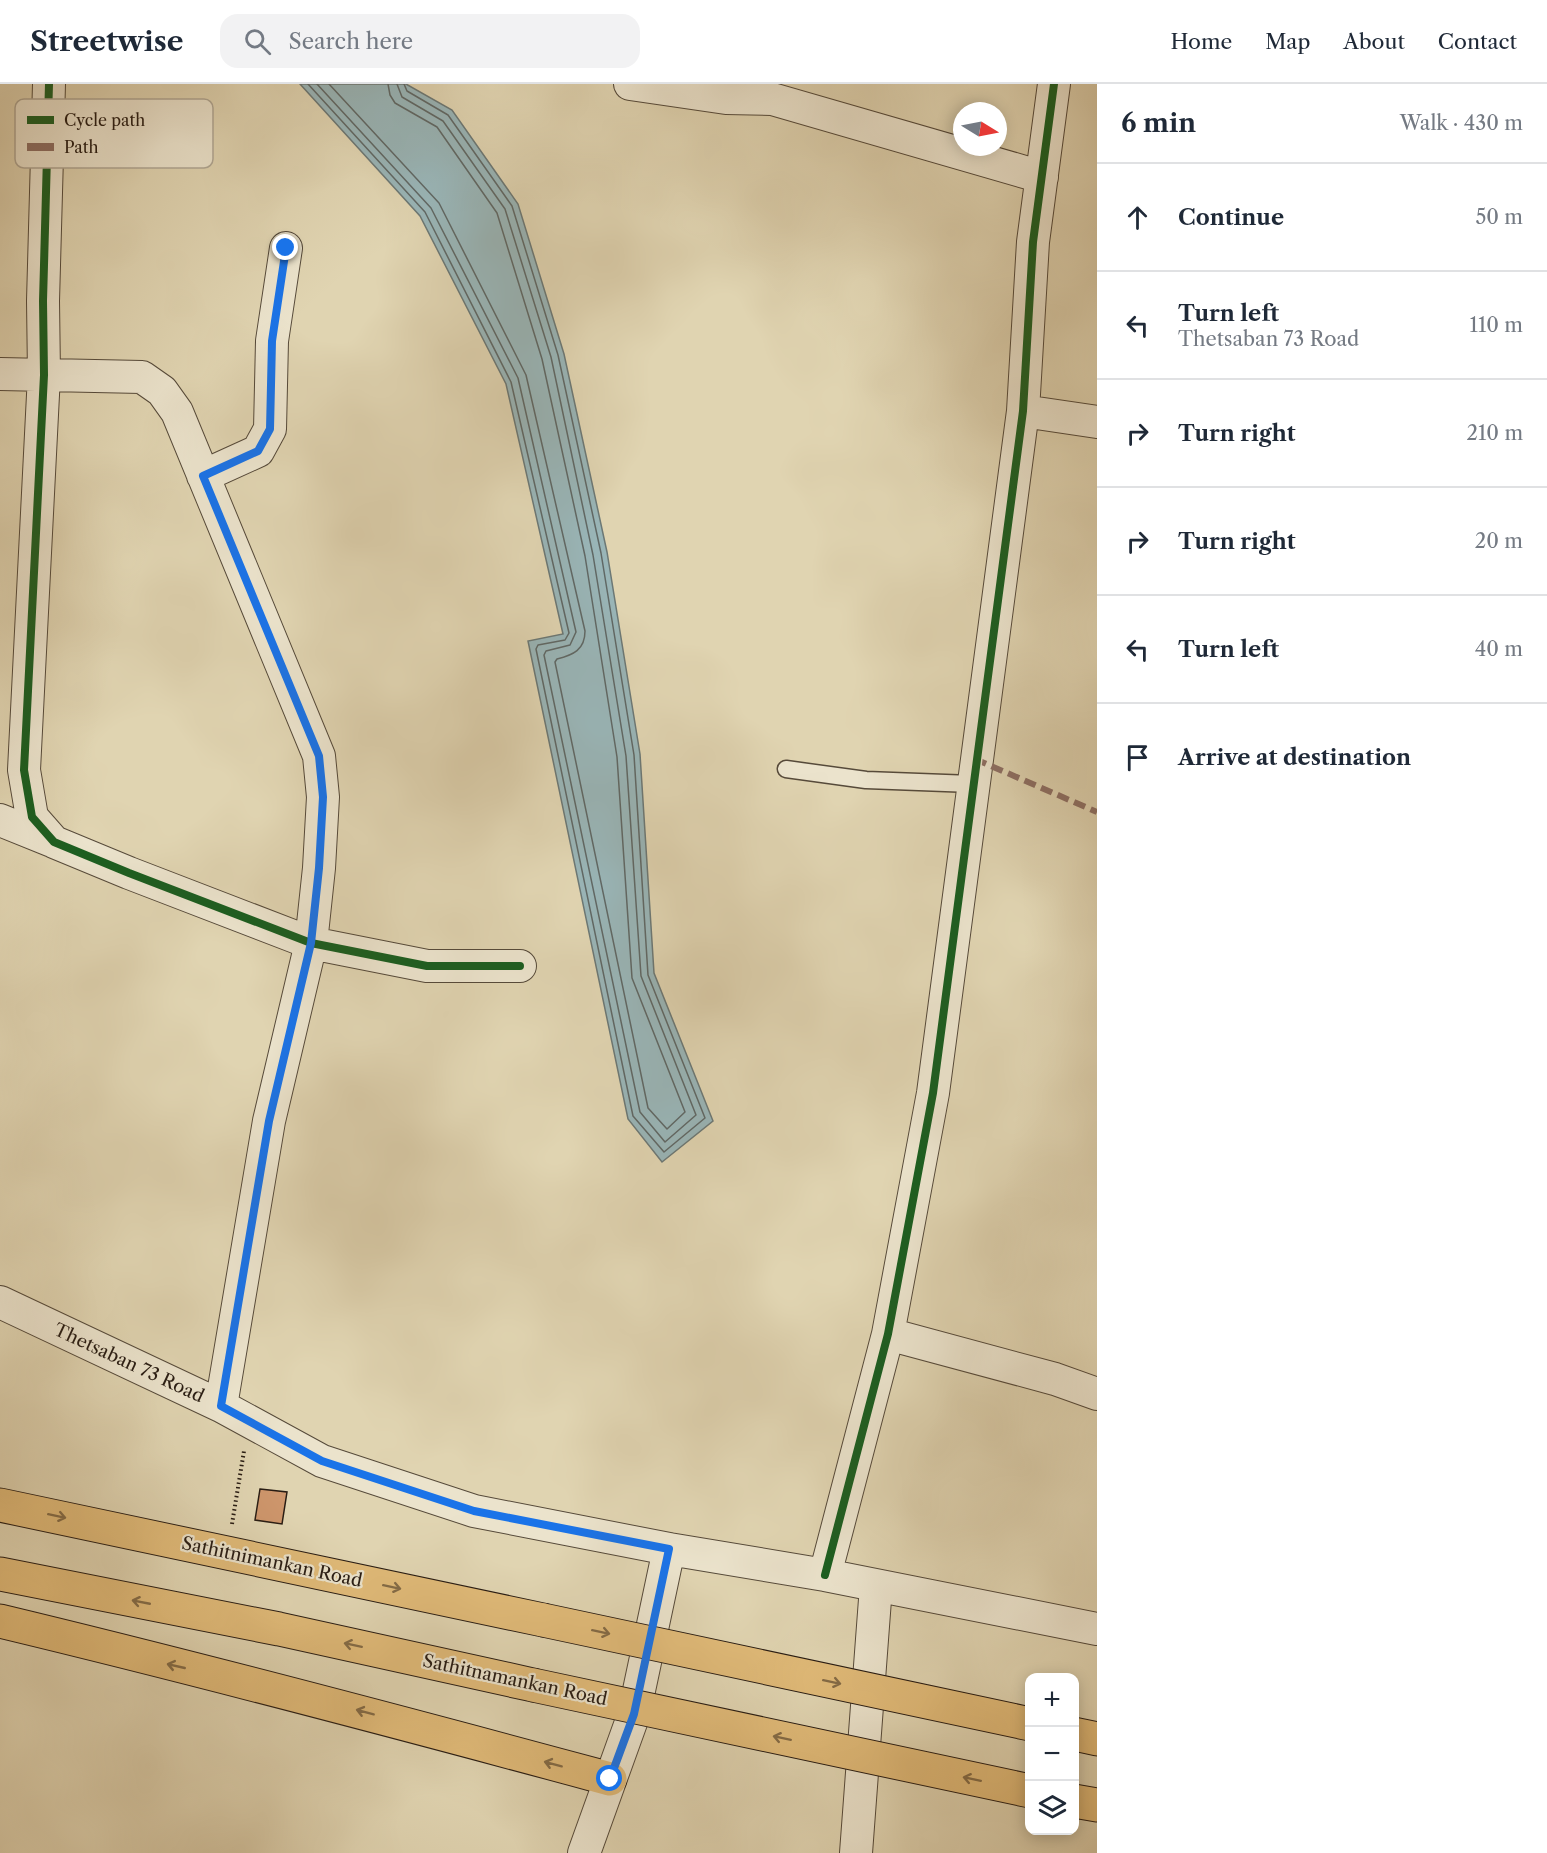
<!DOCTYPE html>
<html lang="en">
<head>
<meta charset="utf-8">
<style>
	:root { --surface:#fff; --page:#f2f2f3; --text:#1f2937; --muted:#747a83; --line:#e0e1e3 }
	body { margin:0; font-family:"Libre Caslon Text",serif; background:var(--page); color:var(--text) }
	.controls { position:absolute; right:18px; bottom:18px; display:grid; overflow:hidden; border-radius:12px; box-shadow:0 3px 15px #0003 }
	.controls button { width:54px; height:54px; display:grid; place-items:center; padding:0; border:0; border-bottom:2px solid var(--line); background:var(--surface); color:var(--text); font:30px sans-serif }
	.compass { position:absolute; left:953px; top:18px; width:54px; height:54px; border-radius:50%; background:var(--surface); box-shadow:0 3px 15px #0003; rotate:100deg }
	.stop { position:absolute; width:18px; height:18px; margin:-14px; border:4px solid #1a73e8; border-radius:50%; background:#fff }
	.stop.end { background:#1a73e8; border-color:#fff; box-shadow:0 2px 6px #0008 }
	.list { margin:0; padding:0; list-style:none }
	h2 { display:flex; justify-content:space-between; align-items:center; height:78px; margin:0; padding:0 24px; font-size:26px }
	h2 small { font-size:20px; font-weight:400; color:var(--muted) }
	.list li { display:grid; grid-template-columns:39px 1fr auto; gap:18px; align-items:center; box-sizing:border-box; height:108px; padding:0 24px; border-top:2px solid var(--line) }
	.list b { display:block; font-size:22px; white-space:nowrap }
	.list p { margin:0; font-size:20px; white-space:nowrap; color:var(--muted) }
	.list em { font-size:20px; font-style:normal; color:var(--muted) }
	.icon { flex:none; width:33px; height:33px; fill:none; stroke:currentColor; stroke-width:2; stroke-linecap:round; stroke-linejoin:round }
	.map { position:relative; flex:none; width:1097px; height:1769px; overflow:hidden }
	header { display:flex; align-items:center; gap:36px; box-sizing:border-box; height:84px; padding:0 30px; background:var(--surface); border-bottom:2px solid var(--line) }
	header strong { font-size:28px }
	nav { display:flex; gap:33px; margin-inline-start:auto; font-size:21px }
	.search { width:420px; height:54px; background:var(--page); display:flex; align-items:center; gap:15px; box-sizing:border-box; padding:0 21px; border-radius:18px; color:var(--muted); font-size:22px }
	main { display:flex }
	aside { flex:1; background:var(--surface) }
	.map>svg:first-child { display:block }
	.water { fill:#99b5b7; stroke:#6c7875; stroke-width:1.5 }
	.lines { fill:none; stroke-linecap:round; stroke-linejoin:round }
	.shore { stroke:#606865; stroke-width:1.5 }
	.building { fill:#ce966c; stroke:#281c13; stroke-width:1.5 }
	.service-casing { stroke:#564a3a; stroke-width:19 }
	.minor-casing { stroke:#564a3a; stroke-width:34 }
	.primary-casing { stroke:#281c13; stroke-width:35 }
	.path { stroke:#281c13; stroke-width:4; stroke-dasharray:1.5 3; stroke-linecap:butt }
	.service { stroke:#ebe3cc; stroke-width:16 }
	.minor { stroke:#ebe3cc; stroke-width:32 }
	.primary { stroke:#e0ba78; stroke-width:33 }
	.primary-bridge-casing { stroke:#281c13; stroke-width:35; stroke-linecap:butt }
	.primary-bridge { stroke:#e0ba78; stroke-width:33 }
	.quiet { stroke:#8d6e63; stroke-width:6; stroke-dasharray:12 6; stroke-linecap:butt }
	.cycleway-casing { stroke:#ebe3cc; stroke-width:11 }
	.cycleway { stroke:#1b5e20; stroke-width:8 }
	.oneway { stroke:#846b46 }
	.route { stroke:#1a73e8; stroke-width:8 }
	.labels { text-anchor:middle; stroke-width:4.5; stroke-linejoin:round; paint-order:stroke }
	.street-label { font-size:18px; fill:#281c13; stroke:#ebe3cc }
	.key { fill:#ebe3cc; stroke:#b0a794; stroke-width:1.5 }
	.key-label { font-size:16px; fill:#281c13 }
</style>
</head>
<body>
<header>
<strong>Streetwise</strong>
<div class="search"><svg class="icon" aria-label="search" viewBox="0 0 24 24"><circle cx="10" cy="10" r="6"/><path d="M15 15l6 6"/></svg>Search here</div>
<nav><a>Home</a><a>Map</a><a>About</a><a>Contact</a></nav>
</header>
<main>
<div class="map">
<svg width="1097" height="1769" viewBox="0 0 1097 1769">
	<rect width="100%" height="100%" fill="#e0d4b1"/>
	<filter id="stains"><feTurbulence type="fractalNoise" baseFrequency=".00333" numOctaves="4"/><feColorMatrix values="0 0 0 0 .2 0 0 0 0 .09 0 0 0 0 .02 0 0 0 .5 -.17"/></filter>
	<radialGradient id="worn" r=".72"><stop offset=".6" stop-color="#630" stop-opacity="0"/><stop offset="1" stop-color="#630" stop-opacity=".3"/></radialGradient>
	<path class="water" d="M300,0H406L452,26L518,120L564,270L607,468L640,670L654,889L713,1037L662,1078L628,1035L528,557L563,550L506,300L420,132Z"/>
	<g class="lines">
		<path class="shore" d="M308,0L425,128L511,298L569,549L565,556L538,561L536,565L633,1032L664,1068L705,1034L648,891L634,671L601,469L558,271L512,122L448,31L407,7L404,0
			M317,0L431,124L518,294L576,548L570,561L546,567L544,571L640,1028L665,1058L696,1031L641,892L626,672L593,471L551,273L505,125L443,37L402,13L397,0
			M329,0L439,119L526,291L585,547C585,566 573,571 557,575L555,578L648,1024L667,1045L685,1028L632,894L617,673L585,472L542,275L497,129L437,43L395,19L390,11L388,0"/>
	</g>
	<path class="building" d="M260,1405L287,1408L282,1440L255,1436Z"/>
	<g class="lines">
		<g class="service-casing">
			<path id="service" d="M786,685L866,696L972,700"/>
		</g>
		<g class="minor-casing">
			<path id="minor" d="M49,0L43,217L44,291L24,686L32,733L54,758L129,789L311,859L427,882H520
				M630,0L726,14L772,15L1042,93
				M0,290L142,293L162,307L177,328L319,672L323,713L319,784L311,859L269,1037L221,1322
				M1023,327L1097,338
				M203,392L258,367L270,345L272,257L286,164
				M0,736L52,757
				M0,1218L221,1322L322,1377L474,1427L669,1465L825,1491L1097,1545
				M888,1250L1055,1295L1097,1310
				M825,1491L888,1250L933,1009L1023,327L1033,158L1054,0
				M584,1769L634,1630L669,1465
				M856,1769L876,1502"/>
		</g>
		<g class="primary-casing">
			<path id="primary" d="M0,1421L543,1536
				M0,1490L279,1545L533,1601
				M0,1537C204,1586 407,1640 610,1695
				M1074,1650L1097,1655
				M1074,1717L1097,1721"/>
		</g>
		<path class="path" d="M232,1440L244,1367"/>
		<use href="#service" class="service"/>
		<use href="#minor" class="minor"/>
		<use href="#primary" class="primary"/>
		<g class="primary-bridge-casing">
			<path id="primary-bridge" d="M543,1536L1030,1640
				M533,1601L1030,1707"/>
		</g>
		<use href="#primary-bridge" class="primary-bridge"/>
		<path class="quiet" d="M975,675L1097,728"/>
		<g class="cycleway-casing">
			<path id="cycleway" d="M49,0L43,217L44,291L24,686L32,733L54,758L129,789L311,859L427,882H520
				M825,1491L888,1250L933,1009L1023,327L1033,158L1054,0"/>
		</g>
		<use href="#cycleway" class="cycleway"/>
	</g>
	<defs><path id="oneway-shaft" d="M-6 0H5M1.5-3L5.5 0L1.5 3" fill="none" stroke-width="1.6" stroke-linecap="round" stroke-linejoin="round" transform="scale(1.5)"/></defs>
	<g class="oneway">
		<use href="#oneway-shaft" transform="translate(57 1432) rotate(12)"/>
		<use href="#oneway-shaft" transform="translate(392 1503) rotate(12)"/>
		<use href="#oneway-shaft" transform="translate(141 1518) rotate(-169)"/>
		<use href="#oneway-shaft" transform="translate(601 1548) rotate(12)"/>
		<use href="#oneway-shaft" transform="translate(353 1561) rotate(-168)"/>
		<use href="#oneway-shaft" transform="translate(176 1582) rotate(-167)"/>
		<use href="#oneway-shaft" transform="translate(832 1598) rotate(12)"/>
		<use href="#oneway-shaft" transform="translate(365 1628) rotate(-165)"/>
		<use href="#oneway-shaft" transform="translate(782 1654) rotate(-168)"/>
		<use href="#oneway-shaft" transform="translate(553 1680) rotate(-165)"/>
		<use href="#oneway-shaft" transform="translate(972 1695) rotate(-168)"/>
	</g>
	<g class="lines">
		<path class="route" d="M286,164L272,257L270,345L258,367L203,392L319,672L323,713L319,784L311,859L269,1037L221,1322L322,1377L474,1427L669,1465L634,1630L610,1695"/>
	</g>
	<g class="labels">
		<g class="street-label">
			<text transform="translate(129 1279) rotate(25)" y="6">Thetsaban 73 Road</text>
			<text transform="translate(272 1478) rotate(12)" y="6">Sathitnimankan Road</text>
			<text transform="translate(515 1596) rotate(12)" y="6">Sathitnamankan Road</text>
		</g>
	</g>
	<rect x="15" y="15" width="198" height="69" rx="9" class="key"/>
	<rect x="27" y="32" width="27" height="8" fill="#1b5e20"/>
	<rect x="27" y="59" width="27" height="8" fill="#8d6e63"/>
	<g class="key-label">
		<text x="64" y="42">Cycle path</text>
		<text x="64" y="69">Path</text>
	</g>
	<rect width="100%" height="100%" filter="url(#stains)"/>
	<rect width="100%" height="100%" fill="url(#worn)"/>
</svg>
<div class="controls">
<button>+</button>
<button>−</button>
<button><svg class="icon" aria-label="layers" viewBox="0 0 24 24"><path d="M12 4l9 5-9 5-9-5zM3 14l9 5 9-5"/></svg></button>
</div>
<svg class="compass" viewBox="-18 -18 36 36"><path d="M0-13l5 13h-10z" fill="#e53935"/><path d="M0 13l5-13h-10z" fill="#747a83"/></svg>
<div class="stop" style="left:610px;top:1695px"></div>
<div class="stop end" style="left:286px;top:164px"></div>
</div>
<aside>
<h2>6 min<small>Walk · 430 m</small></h2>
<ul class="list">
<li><svg class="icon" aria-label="ahead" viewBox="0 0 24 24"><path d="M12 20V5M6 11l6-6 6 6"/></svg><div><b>Continue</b></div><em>50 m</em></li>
<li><svg class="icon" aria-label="left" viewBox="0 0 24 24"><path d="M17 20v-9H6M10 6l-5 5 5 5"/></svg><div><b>Turn left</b><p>Thetsaban 73 Road</p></div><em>110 m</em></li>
<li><svg class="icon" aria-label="right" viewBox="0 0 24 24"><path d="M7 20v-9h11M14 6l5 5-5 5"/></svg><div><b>Turn right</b></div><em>210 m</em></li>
<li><svg class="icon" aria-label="right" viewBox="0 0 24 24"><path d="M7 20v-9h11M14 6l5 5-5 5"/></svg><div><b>Turn right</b></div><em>20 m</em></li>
<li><svg class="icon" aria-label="left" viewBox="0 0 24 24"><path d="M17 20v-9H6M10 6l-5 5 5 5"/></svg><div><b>Turn left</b></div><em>40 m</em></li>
<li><svg class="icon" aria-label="arrive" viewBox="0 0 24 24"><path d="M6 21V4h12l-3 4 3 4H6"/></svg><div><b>Arrive at destination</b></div></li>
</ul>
</aside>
</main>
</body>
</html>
